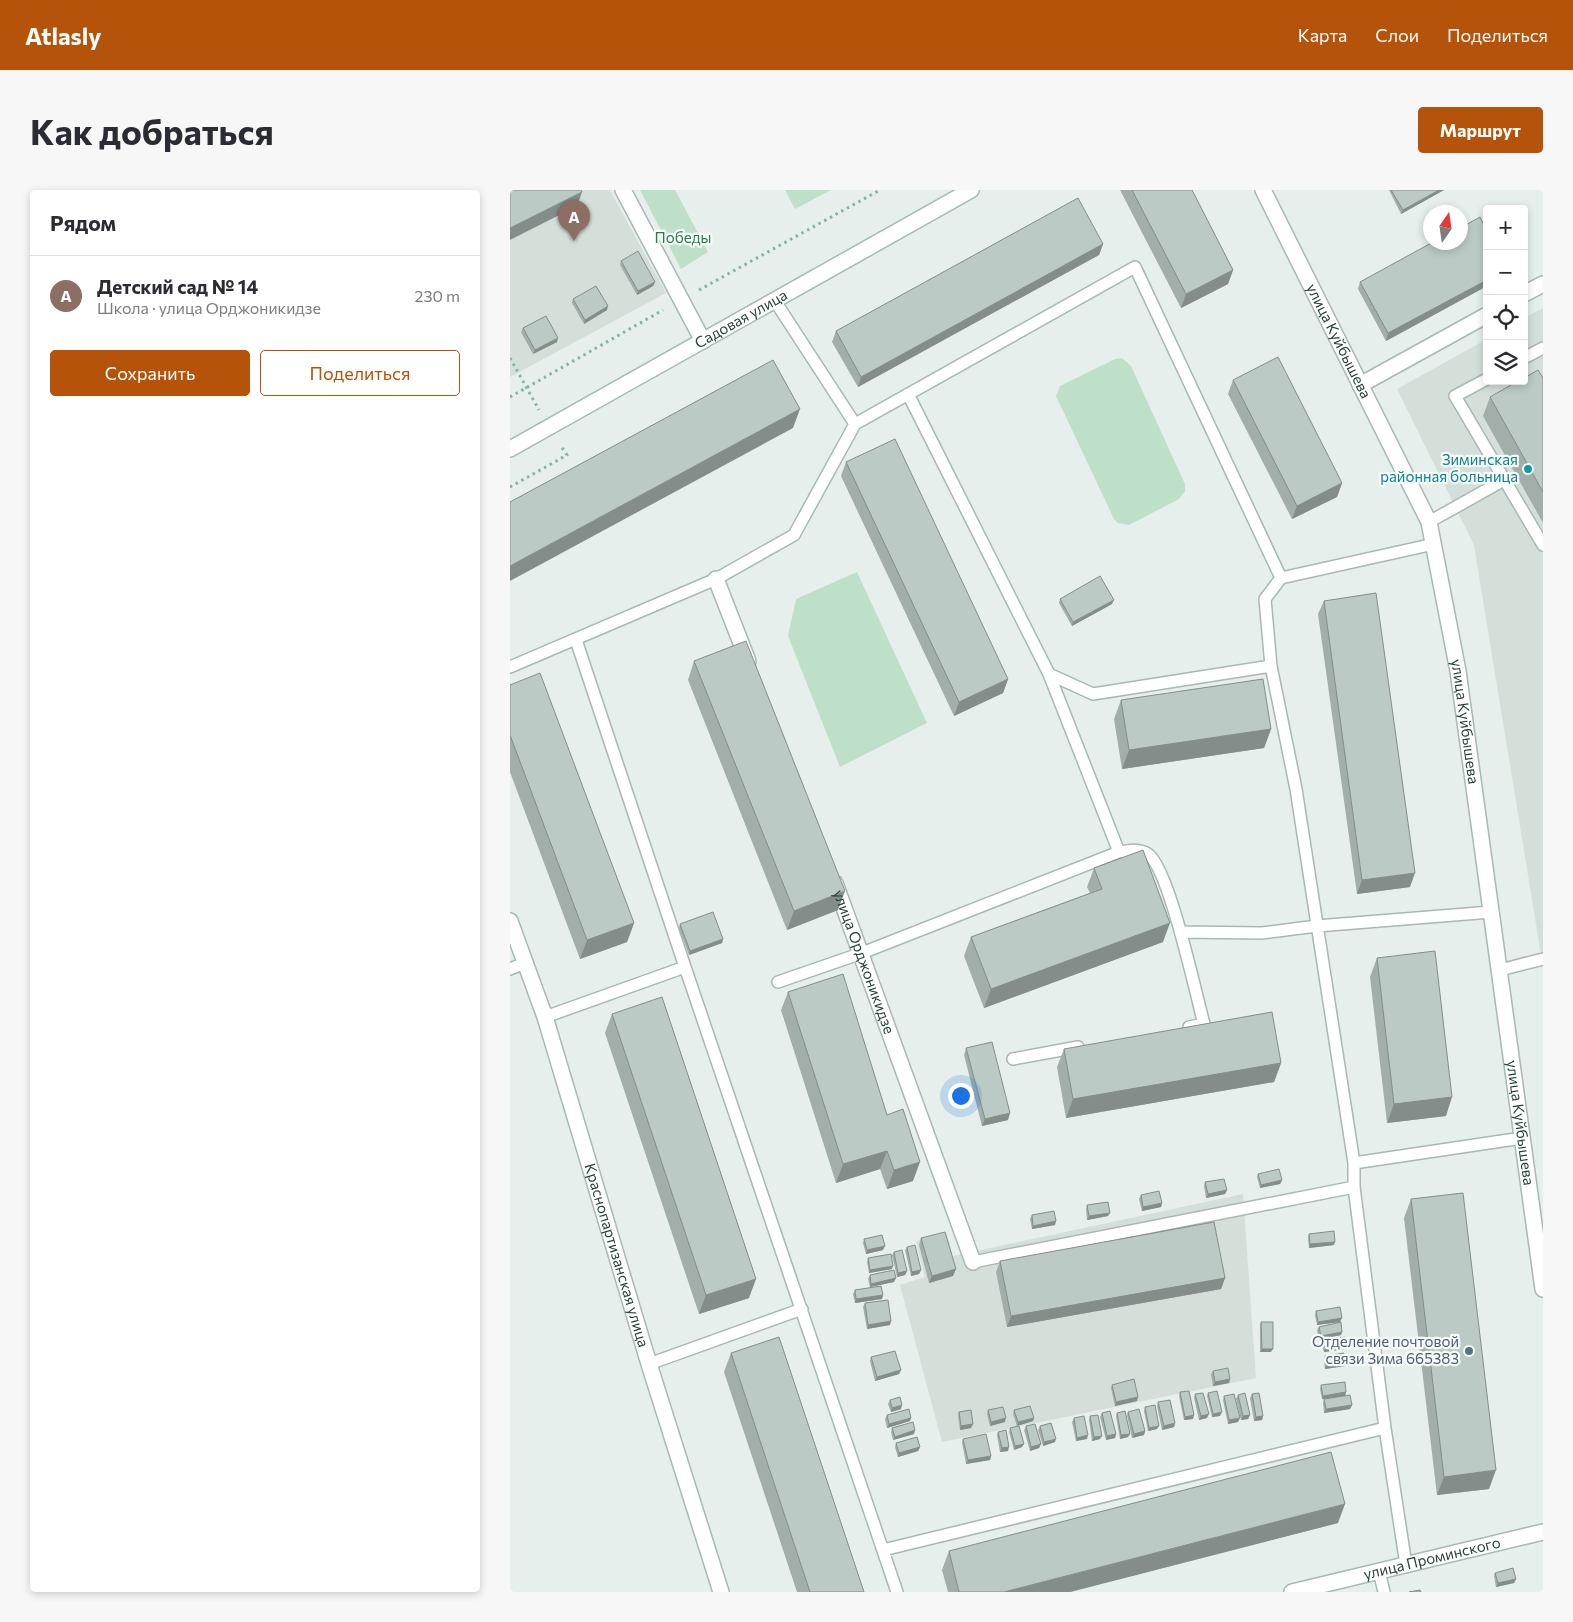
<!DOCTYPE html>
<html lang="ru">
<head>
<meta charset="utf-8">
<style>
	:root { --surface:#fff; --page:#f7f7f7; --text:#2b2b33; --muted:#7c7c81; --line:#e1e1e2; --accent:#b45309 }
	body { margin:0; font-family:Commissioner,sans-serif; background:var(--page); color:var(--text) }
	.controls { position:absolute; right:15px; top:15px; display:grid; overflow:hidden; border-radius:5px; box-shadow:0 2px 8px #0003 }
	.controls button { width:45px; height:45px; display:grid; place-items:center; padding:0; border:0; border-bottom:1px solid var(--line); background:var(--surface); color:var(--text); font:25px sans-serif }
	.compass { position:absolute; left:913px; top:15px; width:45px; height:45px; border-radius:50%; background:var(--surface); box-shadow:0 2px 8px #0003; rotate:13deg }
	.you { position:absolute; left:450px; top:905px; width:18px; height:18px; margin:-12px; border:4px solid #fff; border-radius:50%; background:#1a73e8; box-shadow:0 0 0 8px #1a73e833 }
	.badge { display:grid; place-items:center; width:32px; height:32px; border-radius:50%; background:var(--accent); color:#fff; font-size:16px; font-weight:700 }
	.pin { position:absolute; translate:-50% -41px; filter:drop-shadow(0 1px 2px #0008) }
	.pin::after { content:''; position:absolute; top:26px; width:18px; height:15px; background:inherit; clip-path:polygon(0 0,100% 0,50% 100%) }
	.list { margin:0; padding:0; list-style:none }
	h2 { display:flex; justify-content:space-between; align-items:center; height:65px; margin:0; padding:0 20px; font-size:21px }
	h2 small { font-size:16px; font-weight:400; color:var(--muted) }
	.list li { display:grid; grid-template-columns:32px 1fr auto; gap:15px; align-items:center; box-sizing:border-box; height:80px; padding:0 20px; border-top:1px solid var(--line) }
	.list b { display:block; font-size:19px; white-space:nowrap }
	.list p { margin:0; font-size:16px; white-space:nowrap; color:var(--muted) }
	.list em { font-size:16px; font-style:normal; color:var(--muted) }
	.actions { display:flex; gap:10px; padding:15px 20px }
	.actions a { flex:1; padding:11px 0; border:1px solid var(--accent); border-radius:5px; text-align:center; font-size:18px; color:var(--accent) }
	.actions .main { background:var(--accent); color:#fff }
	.icon { flex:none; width:28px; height:28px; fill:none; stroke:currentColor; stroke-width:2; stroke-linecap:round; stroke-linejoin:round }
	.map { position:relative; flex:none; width:1033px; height:1402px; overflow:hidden; border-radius:5px }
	header { display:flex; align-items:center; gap:30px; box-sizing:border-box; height:70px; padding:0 25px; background:var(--accent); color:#fff }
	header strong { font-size:24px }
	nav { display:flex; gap:28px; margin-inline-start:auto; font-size:18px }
	.intro { display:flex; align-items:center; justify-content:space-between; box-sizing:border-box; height:120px; padding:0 30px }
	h1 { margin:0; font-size:35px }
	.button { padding:12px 22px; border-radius:5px; background:var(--accent); color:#fff; font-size:18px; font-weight:700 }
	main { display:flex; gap:30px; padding:0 30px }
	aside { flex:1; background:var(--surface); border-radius:5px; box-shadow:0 2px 8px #0003 }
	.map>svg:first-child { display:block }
	.built { fill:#d4dfda }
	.park { fill:#bfe0c8 }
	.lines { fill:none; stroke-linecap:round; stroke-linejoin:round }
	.lane-casing { stroke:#a8b8b2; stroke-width:14 }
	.street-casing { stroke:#a8b8b2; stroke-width:18 }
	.secondary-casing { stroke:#a4bbb3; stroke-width:18 }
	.path { stroke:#86b3a5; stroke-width:3; stroke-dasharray:2.5 4; stroke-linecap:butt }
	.lane { stroke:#fff; stroke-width:11 }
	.street { stroke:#fff; stroke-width:15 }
	.secondary { stroke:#fff; stroke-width:15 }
	.wall { fill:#a1aea9 }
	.shaded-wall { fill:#838d89 }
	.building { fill:#bbcac4; stroke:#838d89 }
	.culture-dot { fill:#0f9aa8; stroke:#f7fbf9; stroke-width:2 }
	.service-dot { fill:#5c6f8a; stroke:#f7fbf9; stroke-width:2 }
	.labels { text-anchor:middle; stroke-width:4.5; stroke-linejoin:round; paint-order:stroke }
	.park-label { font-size:15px; fill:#2d7a4b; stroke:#f7fbf9 }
	.street-label { font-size:15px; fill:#24423a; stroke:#f7fbf9 }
	.culture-label { font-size:15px; fill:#0d838f; stroke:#f7fbf9; text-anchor:end }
	.service-label { font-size:15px; fill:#4e5e75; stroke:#f7fbf9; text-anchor:end }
</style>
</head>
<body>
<header>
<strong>Atlasly</strong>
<nav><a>Карта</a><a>Слои</a><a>Поделиться</a></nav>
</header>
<div class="intro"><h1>Как добраться</h1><a class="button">Маршрут</a></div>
<main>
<aside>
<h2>Рядом<small></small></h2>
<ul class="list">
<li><span class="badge" style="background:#8d6e63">A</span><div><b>Детский сад № 14</b><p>Школа · улица Орджоникидзе</p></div><em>230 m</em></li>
</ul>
<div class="actions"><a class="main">Сохранить</a><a>Поделиться</a></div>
</aside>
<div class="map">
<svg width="1033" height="1402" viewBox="0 0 1033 1402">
	<rect width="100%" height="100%" fill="#e6efeb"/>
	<path class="built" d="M0,0H100L156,103L0,187Z
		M1033,118V777L964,355L887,199L977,149V191H1014V128Z
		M733,1004L746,1188L432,1252L390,1095L415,1087L406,1051L437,1044L443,1066Z"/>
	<path class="park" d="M130,0H165L198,62L171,79Z
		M275,0H321L285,19Z
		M612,168L621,176L675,294V301L669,309L619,335L608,333L604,329L546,206L550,196L605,169Z
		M347,382L417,533L330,577L278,446L286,409Z"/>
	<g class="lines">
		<g class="lane-casing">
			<path id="lane" d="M265,111L345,234L625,77L771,388L755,409L761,476L786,599L844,973V997L875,1238L896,1375
				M1014,168L1033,158
				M977,189L945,206L1033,355
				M398,204L539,484L583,504L761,476
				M919,332L994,290
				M771,388L924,354
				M66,450L175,777L387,1402
				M0,477L206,389L284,345L345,234
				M539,484L609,662
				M671,742L752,743L807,736L981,722
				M0,779L15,773
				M990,780L1033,769
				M268,792L352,763L609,662C619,661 629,658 638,664C659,678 686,805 694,834L679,837
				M35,827L175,777
				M503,869L568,857
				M844,973L1012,948
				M463,1072L844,997
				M139,1174L292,1119
				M373,1360L875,1238
				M869,1381L874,1402"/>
		</g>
		<g class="street-casing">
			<g id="street">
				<path d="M113,0L193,151"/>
				<path id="s1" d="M753,0L919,332L948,481L1033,1099"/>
				<path d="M1014,104L1033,94"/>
				<path d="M850,195L977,125"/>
				<path d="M206,389L238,471"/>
				<path id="s2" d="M325,693L463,1072"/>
				<path id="s3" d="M0,731L35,827L139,1174L211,1402"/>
				<path id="s4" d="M782,1402L1033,1342"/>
			</g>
		</g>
		<g class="secondary-casing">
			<g id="secondary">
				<path id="s5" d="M0,259L461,0"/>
			</g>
		</g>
		<path class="path" d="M189,100L370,0
			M0,168L29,220
			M0,207L153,120
			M0,297L57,265L50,255"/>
		<use href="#lane" class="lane"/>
		<use href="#street" class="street"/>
		<use href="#secondary" class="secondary"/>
	</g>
	<path class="wall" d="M610,0H682L723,80L718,94L671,118Z
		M879,0H934L891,24Z
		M977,41V96L876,151L848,99L850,92Z
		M593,54L589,65L348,197L322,152L326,141Z
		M111,71L145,92L143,96L127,105L110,75Z
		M63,109L97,120L74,134L62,113Z
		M13,138L47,152L23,164L11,142Z
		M1033,188V333L973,226L980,207Z
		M723,190L832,293L827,307L782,329L718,204Z
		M336,272L498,489L493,503L444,526L331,286Z
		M550,409L602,414L562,436L549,413Z
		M814,411L900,697L847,704L808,424Z
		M184,471L328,720L277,740L178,490Z
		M0,495L124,733L117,752L70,769L0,582Z
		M611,510L761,539L754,558L612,579L604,529Z
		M584,678L653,752L474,818L454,766L461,747L580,703L577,697Z
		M170,734L213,749L212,753L179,765L169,738Z
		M867,768L936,926L877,933L860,787Z
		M278,802L377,925L403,991L377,999L370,979L326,993L271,820Z
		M102,824L239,1108L189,1124L95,843Z
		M456,858L498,930L472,936L454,865Z
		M554,859L771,873L764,892L556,928L547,877Z
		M748,984L772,990L770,994L750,998L747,987Z
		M695,992L717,1000L715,1004L696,1008L694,996Z
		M631,1005L652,1013L651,1017L632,1021L629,1009Z
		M901,1009L979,1299L927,1305L894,1028Z
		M577,1015L598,1026L577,1030L576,1019Z
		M522,1025L545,1035L522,1039L520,1029Z
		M799,1044L824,1055L799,1058L798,1048Z
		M411,1048L443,1086L419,1093L409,1055Z
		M354,1049L373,1060L356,1064L353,1053Z
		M397,1057L411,1080L409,1084L401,1086L395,1060Z
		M384,1062L397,1081L395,1085L387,1087L382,1065Z
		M358,1068L382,1079L359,1083L357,1072Z
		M490,1071L715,1088L711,1099L497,1137L486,1082Z
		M360,1085L384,1092L360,1097L358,1089Z
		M345,1100L373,1105L372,1109L345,1113L343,1104Z
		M355,1113L380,1135L357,1139L353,1117Z
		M806,1121L830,1132L807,1135L805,1125Z
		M751,1132L761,1162H750V1136Z
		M809,1137L832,1142L831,1145L809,1150L807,1140Z
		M814,1150L835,1159L814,1162L812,1154Z
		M221,1163L354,1402H287L214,1182Z
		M815,1166L836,1172L835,1176L815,1179L814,1170Z
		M361,1167L391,1180L389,1184L365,1191L360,1171Z
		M703,1181L720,1189L719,1193L703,1196L701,1184Z
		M602,1195L627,1211L605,1216L601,1198Z
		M811,1195L836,1202L835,1206L842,1215L840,1219L814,1223L813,1213L814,1209L831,1206L812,1209L810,1199Z
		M670,1202L683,1229L674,1230L669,1206Z
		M698,1203L710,1226L702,1227L697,1206Z
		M685,1204L697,1228L689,1230L684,1208Z
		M742,1204L753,1226L752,1230L744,1231L740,1208Z
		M728,1205L740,1225L738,1229L731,1230L726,1209Z
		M714,1206L728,1232L718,1234L713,1210Z
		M380,1210L391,1219L381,1222L378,1214Z
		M648,1212L665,1233L664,1237L652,1240L647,1216Z
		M635,1217L647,1239L638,1241L634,1221Z
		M478,1220L495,1232L480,1236L477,1224Z
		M504,1220L524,1228L523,1231L507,1236L503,1224Z
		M449,1222L463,1234L461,1238L450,1240L448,1225Z
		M618,1222L635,1241L634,1245L622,1248L617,1225Z
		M592,1223L606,1244L605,1248L596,1250L590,1227Z
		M607,1223L620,1244L618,1247L610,1249L606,1226Z
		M377,1225L401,1228L400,1231L377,1238L375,1229Z
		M580,1226L590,1249L582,1251L579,1230Z
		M564,1228L577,1249L566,1251L562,1232Z
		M516,1236L531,1254L529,1258L520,1261L514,1240Z
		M530,1236L545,1252L533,1256L528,1240Z
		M382,1238L404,1244L383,1250L381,1242Z
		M500,1238L512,1257L504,1260L499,1242Z
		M488,1242L498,1261L490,1262L487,1245Z
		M453,1249L481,1266L480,1270L456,1274L452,1252Z
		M386,1253L410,1257L408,1261L388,1267L385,1257Z
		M828,1333L560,1402H438L432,1380L439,1361Z
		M985,1383L1006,1389L1004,1393L986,1397L984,1386Z"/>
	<path class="shaded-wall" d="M929,0H934L891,24L893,20Z
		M72,2L67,16L0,50V38Z
		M593,54L589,65L348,197L351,187Z
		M723,80L718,94L671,118L676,104Z
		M977,90V96L876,151L878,143Z
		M145,92L143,96L127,105L128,101Z
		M98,116L97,120L74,134L75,130Z
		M48,148L47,152L23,164L25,160Z
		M290,219L283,238L0,391V376Z
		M832,293L827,307L782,329L787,316Z
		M604,410L602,414L562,436L563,432Z
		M498,489L493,503L444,526L449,512Z
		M761,539L754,558L612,579L619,560Z
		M905,683L900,697L847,704L852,690Z
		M335,701L328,720L277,740L284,721Z
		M124,733L117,752L70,769L77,750Z
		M660,733L653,752L474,818L481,799Z
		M213,749L212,753L179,765L180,761Z
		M771,873L764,892L556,928L563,909Z
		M942,907L936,926L877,933L884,914Z
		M500,923L498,930L472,936L475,929Z
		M377,961L370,979L326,993L333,974Z
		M410,972L403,991L377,999L384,980Z
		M772,990L770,994L750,998L751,995Z
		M717,1000L715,1004L696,1008L698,1004Z
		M652,1013L651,1017L632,1021L633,1017Z
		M600,1023L598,1026L577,1030L579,1026Z
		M546,1031L545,1035L522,1039L523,1036Z
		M825,1052L824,1055L799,1058L800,1054Z
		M375,1056L373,1060L356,1064L357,1060Z
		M383,1076L382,1079L359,1083L360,1080Z
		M446,1079L443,1086L419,1093L422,1086Z
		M411,1080L409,1084L401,1086L402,1082Z
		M397,1081L395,1085L387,1087L388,1083Z
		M386,1088L384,1092L360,1097L361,1094Z
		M715,1088L711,1099L497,1137L501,1126Z
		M246,1089L239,1108L189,1124L196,1105Z
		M373,1105L372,1109L345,1113L346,1109Z
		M832,1128L830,1132L807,1135L808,1132Z
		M381,1131L380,1135L357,1139L358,1135Z
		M832,1142L831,1145L809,1150L811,1146Z
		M836,1155L835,1159L814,1162L815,1158Z
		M752,1159H763L761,1162H750Z
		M836,1172L835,1176L815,1179L816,1175Z
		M391,1180L389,1184L365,1191L367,1187Z
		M720,1189L719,1193L703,1196L705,1192Z
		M836,1202L835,1206L812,1209L813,1206Z
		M628,1207L627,1211L605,1216L606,1212Z
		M392,1215L391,1219L381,1222L382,1218Z
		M842,1215L840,1219L814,1223L816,1219Z
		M712,1222L710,1226L702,1227L703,1224Z
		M699,1224L697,1228L689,1230L691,1226Z
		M684,1225L683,1229L674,1230L675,1227Z
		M740,1225L738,1229L731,1230L733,1226Z
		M753,1226L752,1230L744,1231L746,1227Z
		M401,1228L400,1231L377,1238L379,1234Z
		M496,1228L495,1232L480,1236L481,1232Z
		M524,1228L523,1231L507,1236L508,1232Z
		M730,1228L728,1232L718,1234L719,1230Z
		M665,1233L664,1237L652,1240L654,1236Z
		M463,1234L461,1238L450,1240L451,1236Z
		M649,1236L647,1239L638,1241L639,1238Z
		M405,1240L404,1244L383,1250L385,1247Z
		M635,1241L634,1245L622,1248L624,1244Z
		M606,1244L605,1248L596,1250L597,1246Z
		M620,1244L618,1247L610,1249L611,1245Z
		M578,1245L577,1249L566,1251L567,1248Z
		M592,1246L590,1249L582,1251L584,1247Z
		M546,1249L545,1252L533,1256L534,1252Z
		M514,1254L512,1257L504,1260L505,1256Z
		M531,1254L529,1258L520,1261L521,1257Z
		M410,1257L408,1261L388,1267L389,1263Z
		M499,1257L498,1261L490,1262L492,1258Z
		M481,1266L480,1270L456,1274L458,1270Z
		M986,1280L979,1299L927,1305L934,1287Z
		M835,1314L828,1333L560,1402H494Z
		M1006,1389L1004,1393L986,1397L988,1393Z"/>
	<path class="building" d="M0,0H71L72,2L0,38Z
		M622,0H682L723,80L676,104Z
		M881,0H929L893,20Z
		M568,8L593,54L351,187L326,141Z
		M970,27L977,41V90L878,143L850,92L923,52H950V38Z
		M128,61L145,92L128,101L111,71Z
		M86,96L98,116L75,130L63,109Z
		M36,126L48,148L25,160L13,138Z
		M768,167L832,293L787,316L723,190Z
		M263,170L290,219L0,376V312Z
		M1028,180L1033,188V302L980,207L1008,191H1014V188Z
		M385,249L498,489L449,512L336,272Z
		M590,386L604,410L563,432L550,409Z
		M866,403L905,683L852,690L814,411Z
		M236,451L335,701L284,721L184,471Z
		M30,483L124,733L77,750L0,545V495Z
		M753,489L761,539L619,560L611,510Z
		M633,660L660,733L481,799L461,747L592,699L584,678Z
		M203,722L213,749L180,761L170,734Z
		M925,761L942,907L884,914L867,768Z
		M333,784L377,925L393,919L410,972L384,980L377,961L333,974L278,802Z
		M152,807L246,1089L196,1105L102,824Z
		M762,822L771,873L563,909L554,859Z
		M482,852L500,923L475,929L456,858Z
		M769,979L772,990L751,995L748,984Z
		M714,989L717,1000L698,1004L695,992Z
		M649,1001L652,1013L633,1017L631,1005Z
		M953,1003L986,1280L934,1287L901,1009Z
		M598,1012L600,1023L579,1026L577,1015Z
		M544,1021L546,1031L523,1036L522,1025Z
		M704,1032L715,1088L501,1126L490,1071Z
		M824,1041L825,1052L800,1054L799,1044Z
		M435,1042L446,1079L422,1086L411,1048Z
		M372,1045L375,1056L357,1060L354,1049Z
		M405,1055L411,1080L402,1082L397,1057Z
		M392,1060L397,1081L388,1083L384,1062Z
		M381,1064L383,1076L360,1080L358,1068Z
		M384,1080L386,1088L361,1094L360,1085Z
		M371,1096L373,1105L346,1109L345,1100Z
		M378,1110L381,1131L358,1135L355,1113Z
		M830,1117L832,1128L808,1132L806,1121Z
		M751,1132H763V1159H752Z
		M831,1132L832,1142L811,1146L809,1137Z
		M269,1147L354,1402H300L221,1163Z
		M835,1147L836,1155L815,1158L814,1150Z
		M385,1161L391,1180L367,1187L361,1167Z
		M834,1163L836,1172L816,1175L815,1166Z
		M718,1178L720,1189L705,1192L703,1181Z
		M624,1189L628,1207L606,1212L602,1195Z
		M835,1192L836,1202L813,1206L811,1195Z
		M679,1201L684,1225L675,1227L670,1202Z
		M707,1201L712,1222L703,1224L698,1203Z
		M693,1203L699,1224L691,1226L685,1204Z
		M735,1203L740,1225L733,1226L728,1205Z
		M749,1203L753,1226L746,1227L742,1204Z
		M724,1204L730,1228L719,1230L714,1206Z
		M840,1205L842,1215L816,1219L814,1209Z
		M390,1207L392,1215L382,1218L380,1210Z
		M660,1210L665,1233L654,1236L648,1212Z
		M645,1215L649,1236L639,1238L635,1217Z
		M520,1216L524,1228L508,1232L504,1220Z
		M493,1217L496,1228L481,1232L478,1220Z
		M399,1219L401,1228L379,1234L377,1225Z
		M629,1219L635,1241L624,1244L618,1222Z
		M461,1220L463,1234L451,1236L449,1222Z
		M600,1221L606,1244L597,1246L592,1223Z
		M615,1221L620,1244L611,1245L607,1223Z
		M588,1225L592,1246L584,1247L580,1226Z
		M574,1226L578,1245L567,1248L564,1228Z
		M403,1232L405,1240L385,1247L382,1238Z
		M541,1233L546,1249L534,1252L530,1236Z
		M525,1234L531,1254L521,1257L516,1236Z
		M509,1236L514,1254L505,1256L500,1238Z
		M496,1240L499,1257L492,1258L488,1242Z
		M476,1244L481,1266L458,1270L453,1249Z
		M407,1247L410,1257L389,1263L386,1253Z
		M821,1262L835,1314L494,1402H449L439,1361Z
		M1003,1378L1006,1389L988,1393L985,1383Z
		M910,1400L911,1402H899Z"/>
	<circle class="culture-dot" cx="1018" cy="279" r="5"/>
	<circle class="service-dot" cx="959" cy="1161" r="5"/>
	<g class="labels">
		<g class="park-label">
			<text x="173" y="53">Победы</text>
		</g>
		<g class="street-label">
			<text dy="5" stroke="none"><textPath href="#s5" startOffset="265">Садовая улица</textPath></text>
			<text dy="5" stroke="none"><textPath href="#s1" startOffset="169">улица Куйбышева</textPath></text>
			<text dy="5" stroke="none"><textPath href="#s1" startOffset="574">улица Куйбышева</textPath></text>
			<text dy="5" stroke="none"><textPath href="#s2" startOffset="84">улица Орджоникидзе</textPath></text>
			<text dy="5" stroke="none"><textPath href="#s1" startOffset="979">улица Куйбышева</textPath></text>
			<text dy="5" stroke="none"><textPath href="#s3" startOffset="351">Краснопартизанская улица</textPath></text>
			<text dy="5" stroke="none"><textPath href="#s4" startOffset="144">улица Проминского</textPath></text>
		</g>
		<g class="culture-label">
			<text x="1008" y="275">Зиминская<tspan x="1008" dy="17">районная больница</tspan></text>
		</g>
		<g class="service-label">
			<text x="949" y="1157">Отделение почтовой<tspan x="949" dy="17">связи Зима 665383</tspan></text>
		</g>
	</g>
</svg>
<div class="controls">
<button>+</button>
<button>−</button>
<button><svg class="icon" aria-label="locate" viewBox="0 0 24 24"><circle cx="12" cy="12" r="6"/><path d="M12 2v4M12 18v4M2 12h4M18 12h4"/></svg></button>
<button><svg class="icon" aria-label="layers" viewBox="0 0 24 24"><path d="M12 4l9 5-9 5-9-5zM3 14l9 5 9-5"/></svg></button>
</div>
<svg class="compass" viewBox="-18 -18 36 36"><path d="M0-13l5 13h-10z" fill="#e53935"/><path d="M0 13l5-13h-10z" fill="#7c7c81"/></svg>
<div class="you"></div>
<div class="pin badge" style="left:64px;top:51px;background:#8d6e63">A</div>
</div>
</main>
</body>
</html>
